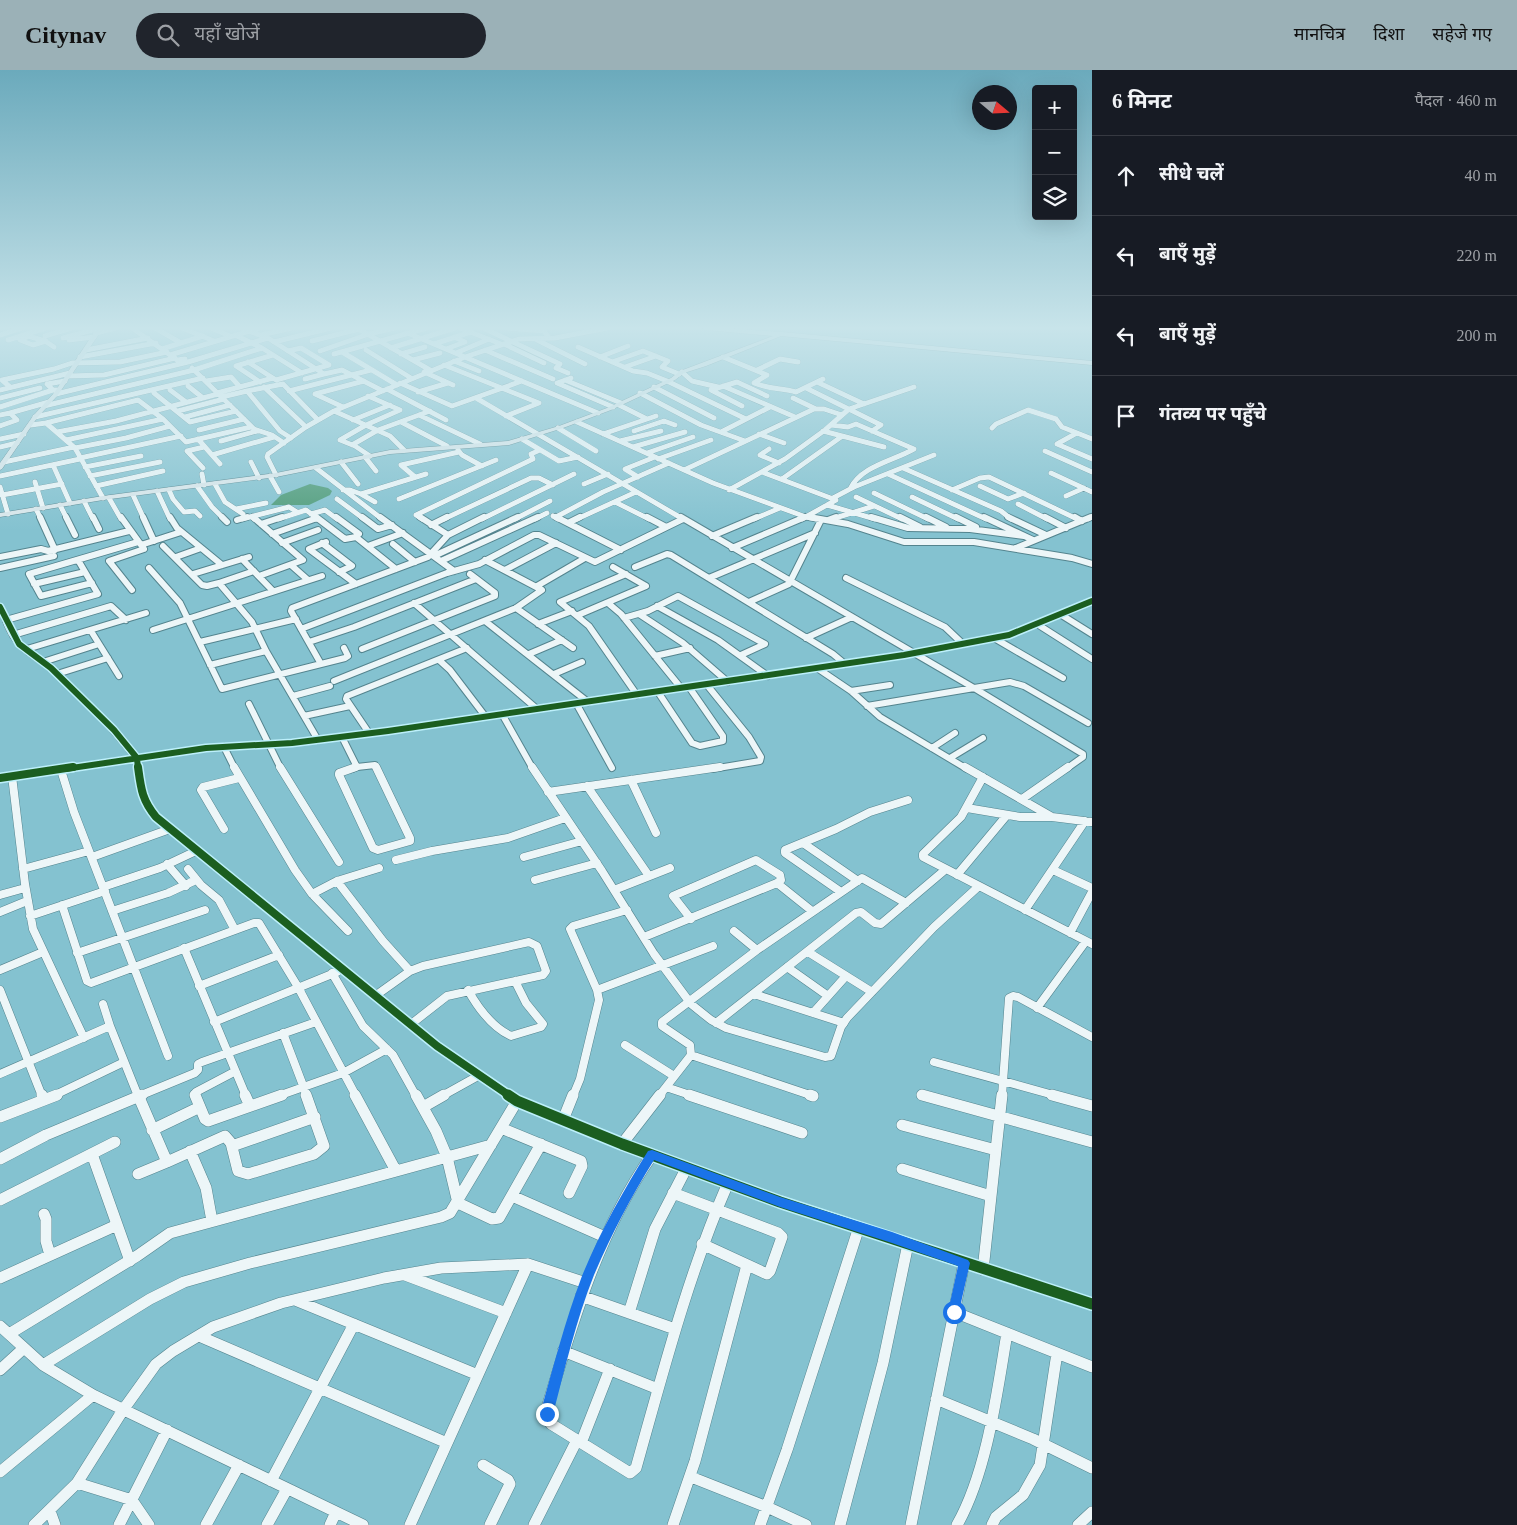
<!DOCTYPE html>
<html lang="hi">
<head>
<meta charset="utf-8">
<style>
	:root { --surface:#171b24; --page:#20242c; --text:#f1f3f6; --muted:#9ea1a6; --line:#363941; --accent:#9bb1b7 }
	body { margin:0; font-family:"Times New Roman","Noto Sans Devanagari",serif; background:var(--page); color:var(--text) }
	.controls { position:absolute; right:15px; top:15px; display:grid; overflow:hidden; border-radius:5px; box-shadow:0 5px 20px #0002 }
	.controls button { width:45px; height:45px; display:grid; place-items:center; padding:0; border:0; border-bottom:1px solid var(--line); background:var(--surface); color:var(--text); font:25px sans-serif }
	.compass { position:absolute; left:972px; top:15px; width:45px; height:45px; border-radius:50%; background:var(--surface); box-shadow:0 5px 20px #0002; rotate:109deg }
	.stop { position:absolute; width:15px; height:15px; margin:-11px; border:4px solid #1a73e8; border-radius:50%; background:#fff }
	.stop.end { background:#1a73e8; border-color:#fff; box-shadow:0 1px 5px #0008 }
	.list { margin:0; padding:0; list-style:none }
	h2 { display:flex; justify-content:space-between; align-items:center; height:65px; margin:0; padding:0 20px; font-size:21px }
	h2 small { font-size:16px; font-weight:400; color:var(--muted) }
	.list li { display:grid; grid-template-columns:32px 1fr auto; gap:15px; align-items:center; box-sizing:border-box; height:80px; padding:0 20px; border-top:1px solid var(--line) }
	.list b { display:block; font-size:19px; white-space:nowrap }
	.list em { font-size:16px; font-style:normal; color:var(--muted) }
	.icon { flex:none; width:28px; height:28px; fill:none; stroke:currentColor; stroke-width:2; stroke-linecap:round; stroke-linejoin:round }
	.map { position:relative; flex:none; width:1092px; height:1455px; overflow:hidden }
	header { display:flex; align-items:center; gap:30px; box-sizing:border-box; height:70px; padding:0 25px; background:var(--accent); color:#111 }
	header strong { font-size:24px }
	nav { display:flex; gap:28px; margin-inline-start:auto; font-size:18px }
	.search { width:350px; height:45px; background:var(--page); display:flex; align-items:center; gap:12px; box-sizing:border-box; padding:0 18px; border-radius:28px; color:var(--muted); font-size:19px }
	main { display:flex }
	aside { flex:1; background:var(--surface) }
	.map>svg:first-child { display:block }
	.water { fill:#509c7b }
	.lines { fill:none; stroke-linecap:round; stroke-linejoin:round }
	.street-far3-casing { stroke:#54848e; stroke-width:5.5 }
	.street-far2-casing { stroke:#54848e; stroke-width:8 }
	.street-far1-casing { stroke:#54848e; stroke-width:9 }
	.street-casing { stroke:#54848e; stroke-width:12 }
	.secondary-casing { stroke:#54848e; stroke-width:1 }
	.street-far3 { stroke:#edf6f8; stroke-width:5 }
	.street-far2 { stroke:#edf6f8; stroke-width:6 }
	.street-far1 { stroke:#edf6f8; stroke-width:8 }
	.street { stroke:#edf6f8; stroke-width:11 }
	.secondary { fill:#dae7eb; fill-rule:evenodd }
	.cycleway-far2-casing { stroke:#bdf0fb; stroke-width:9 }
	.cycleway-far1-casing { stroke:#bdf0fb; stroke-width:11 }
	.cycleway-casing { stroke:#bdf0fb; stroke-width:14 }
	.cycleway-far2 { stroke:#1b5e20; stroke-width:6 }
	.cycleway-far1 { stroke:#1b5e20; stroke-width:8 }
	.cycleway { stroke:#1b5e20; stroke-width:11 }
	.route { fill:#1a73e8 }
</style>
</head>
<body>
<header>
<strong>Citynav</strong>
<div class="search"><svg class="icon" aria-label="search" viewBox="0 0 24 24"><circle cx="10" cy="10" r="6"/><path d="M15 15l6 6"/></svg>यहाँ खोजें</div>
<nav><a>मानचित्र</a><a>दिशा</a><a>सहेजे गए</a></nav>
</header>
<main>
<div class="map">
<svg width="1092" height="1455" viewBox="0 0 1092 1455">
	<rect width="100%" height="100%" fill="#84c2d0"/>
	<path class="water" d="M310,414L328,418L332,421L330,425L309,435H271L281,425Z"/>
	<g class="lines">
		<g class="street-far3-casing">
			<path id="street-far3" d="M132,258L177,290L185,289
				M155,258L181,273
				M182,258L214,271
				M211,258L230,266
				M240,258L268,268L324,304L342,300L383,321
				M357,258L430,300
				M460,258L501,274
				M483,258L560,294L556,298L568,303
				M506,258L544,261L549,268
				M96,263L116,258
				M410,264L598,343
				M0,265L22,258
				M25,265L45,271L54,277
				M235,265L262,278L302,303
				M261,265L292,258
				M45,266L72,258
				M27,267L20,270L33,275L46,271
				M63,268L100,258
				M8,270L46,258
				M69,270L94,267
				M537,270L585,294
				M312,271L363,258
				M274,272L331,258
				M434,274L471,262
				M504,274L544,293
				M578,277L633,301L647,303L667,311L746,349
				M391,278L455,258
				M162,279L203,266
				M446,279L465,272L454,267
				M86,280L148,268
				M366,280L411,308
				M485,280L553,309
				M320,281L369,264L395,258
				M342,282L397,315
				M456,283L489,269
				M334,284L427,258
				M401,284L425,277
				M170,285L260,258
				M80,287L156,273
				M600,287L628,276
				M723,287L767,305L754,313C768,319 781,318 796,322L823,309
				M413,290L440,283
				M454,291L479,301
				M248,292L276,310L329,295L301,278L288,281
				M612,292L643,281L668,291L662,297L679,304
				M444,295L539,333L506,346
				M625,297L656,286
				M192,298L254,359L272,365L284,373
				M757,300L780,289L798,292
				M424,302L453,315
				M682,302L692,311L718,317
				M68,306L104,305L175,288
				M571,308L557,313L613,337
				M305,309L324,304
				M565,310L621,333
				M206,311L231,307L240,317
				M260,312L236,296L273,285
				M817,312L864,334
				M400,313L452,336L522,311
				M188,316L203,328
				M723,316L795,347
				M10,317L2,310L54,299L72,293L120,292L167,282
				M264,317L306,357
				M654,317L714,348
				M806,318L881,355L872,361
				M387,319L446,350
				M0,320L70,303
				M57,320H53L47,314L65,311
				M170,320L186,332
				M247,321L283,314L318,350
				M289,321L371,300
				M418,322L448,313
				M154,323L190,352L236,341
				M217,323L273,308
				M640,323L701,355L745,371
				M56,324L188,292L268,268
				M368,326L400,340L366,355L340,370L355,376L370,386
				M222,327L247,321L280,361L291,368
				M0,328L40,318
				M476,328L683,449
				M793,328L816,339
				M619,335L647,349
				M44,336L194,300L262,278
				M742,336L711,320L737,312L767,326
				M0,337L53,320
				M343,337L315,324L364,311
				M178,341L224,329
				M334,341L390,366L404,380
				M0,345L10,343
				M419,345L480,374
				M35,347L203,308
				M185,347L230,335
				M353,350L390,335
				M401,352L447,376
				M577,352L713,413L806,447L816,449
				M46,353L138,330L163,349L186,372L251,357
				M31,355L46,353L75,378L103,428
				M831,355L848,357L856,354L914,379C893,391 861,396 850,419
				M0,356L17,350L10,343L49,332
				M558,358L596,381
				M992,358L996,354L1028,340L1056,349L1062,357L1092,369
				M199,360L244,349
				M634,361L664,351L675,355
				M823,361L884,377
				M57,362L116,351L218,324
				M721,362L770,337
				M603,364L656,346
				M759,364L784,373
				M1075,364L1057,374L1092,389
				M0,369L24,364
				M198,369L212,385L274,367
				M522,369L559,391L578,387
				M66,370L163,349
				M221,371L257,361
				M620,371L661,361
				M352,375L378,360L430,341
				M0,377L17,373
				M633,377L685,362
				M75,378L126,368L170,356
				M769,379L760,385L779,393
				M458,380L462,385L482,396
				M1045,381L1092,402
				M647,383L693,367
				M212,385L220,394
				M365,387L376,401
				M80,388L181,366
				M658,389L711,370
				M4,392L74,377
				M251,392L259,408
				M341,392L358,414
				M53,395L70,433
				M85,397L141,386
				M203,398L187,381L204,377
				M316,398L382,449
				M903,398L1001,441L1011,449
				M684,400L814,339H824L842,345
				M762,402L836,430L802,449
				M1051,403L1092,422
				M202,404L204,415
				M888,404L986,449
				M276,405L267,387L268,384L306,357L334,341L465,287L519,269L555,268L608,258
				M0,406L80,389
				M90,406L160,392
				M270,406L279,422
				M415,407L401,395L459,382
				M638,407L625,399L655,387
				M782,409L841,367
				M35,412L43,438
				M215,414L225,432L243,444
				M584,414L608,404
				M96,416L163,401
				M197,416L212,437L224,449
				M980,416L1008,429L1024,423
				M0,417L8,444
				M169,420L173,429L184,442L195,441L200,446
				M343,420H350L361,424L426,404
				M729,420L785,389L825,360L849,339L914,317
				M952,420L980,408L989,407L1077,449
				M157,421L170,449
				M874,423L928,449
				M361,424L375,432
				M2,425L62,414
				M133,425L144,449
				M1066,426L1084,418
				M856,427L902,449
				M912,427L958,449
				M109,428L121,449
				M833,428L854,417L934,385
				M337,429L364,449
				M399,429L496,390
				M84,431L93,449
				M615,432L649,449
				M1018,434L1047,449
				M60,435L67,449
				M827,435L875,449
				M36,439L41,449
				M236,439L266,433
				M311,444L325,440L337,449
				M553,446L558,449
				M252,447L254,449
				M556,447L603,422L669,393
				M242,449L289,437L297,442
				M278,449L306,440L318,449
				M315,449L317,448
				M422,449L416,445L533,389L531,384L540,380
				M444,449L531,408H539L553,415
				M482,449L574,404
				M515,449L550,431
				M535,449L547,443
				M577,449L636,422
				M754,449L780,438
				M832,449L874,436
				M1088,449L1092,447"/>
		</g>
		<g class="street-far2-casing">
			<path id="street-far2" d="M40,447L55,480
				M66,447L75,465
				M93,447L99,459
				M121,447L144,479L109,491L132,520
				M143,447L154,471
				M170,447L177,458L222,495
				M222,447L227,452
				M253,447L303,490L259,506
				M316,447L345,469L356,467L396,499
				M336,447L359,464L356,467
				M362,447L378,459L392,455
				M380,447L454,501
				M420,447L448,465
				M556,447L621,480
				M647,447L666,457
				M681,447L974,618L1083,684V687L1066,699
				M809,447L848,454L904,472H974L1072,488L1092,494
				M871,447L908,458L970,459L1024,466
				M900,447L920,457
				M926,447L946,457
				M956,447L976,457
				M984,447L1033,470
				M1008,447L1046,465
				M1045,447L1066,458
				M1075,447L1082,451
				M237,450L247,447
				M828,450L836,447
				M568,453L580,447
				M261,454L282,447
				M431,455L447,447
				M272,464L317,448
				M712,466L757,447
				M326,472L309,479L356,514
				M282,473L318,460
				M322,473L352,496L339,502
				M393,474L415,492
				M141,475L181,462
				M163,476L202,515L207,516L219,513L252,552L266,581L318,670
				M368,476L403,463
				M732,478L805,447
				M1016,478L1091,447
				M434,486L518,447
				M0,487L41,479L48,481L129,461
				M176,487L201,478
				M242,489L273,521
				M441,491L538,447
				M291,495L308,510
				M635,497L667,484L671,485L833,584L845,594
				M0,498L54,486
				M149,498L180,533L222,619L345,588L348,586L344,578
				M505,500L556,473
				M193,504L249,487
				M626,504L560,532L589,556L637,625
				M709,508L815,463
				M846,508L945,557L963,574
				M92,513L41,526L29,504L138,472
				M219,513L254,501
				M34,514L85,502
				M537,516L585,488
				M749,532L789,514L821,450
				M414,533L537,639
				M608,533L621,544L681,618
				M657,536L718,570L768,606
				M516,538L573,578
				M639,544L683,573L728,612
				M1060,544L1092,564
				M578,545L646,516L613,497
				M624,548L648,541L678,526L765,574L741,585
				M6,550L98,524L78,490
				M485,551L588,632
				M538,554L572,541
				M1037,554L1092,589
				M301,559L447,503L479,494L534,465H539L595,492L683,449
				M153,560L322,506
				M91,561L119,606
				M13,565L111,536L126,550
				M806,568L852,547
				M994,568L1063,608
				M200,572L296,549
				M309,572L354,557L476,509
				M27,579L146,543
				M362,579L495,526V523L470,504
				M529,584L562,570
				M655,586L690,578
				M439,590L450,600L485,646
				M43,592L99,574
				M321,594L291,541L292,538L428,487L448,465L484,447
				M210,595L266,581
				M817,598L851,621L880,647L967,699
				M57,604L108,588
				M554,604L582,592
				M334,611L516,538L542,520L485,490
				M707,615L749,667L761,687L760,691L712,699
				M851,621L890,615
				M658,622L692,673L700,676L723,671V666L689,617
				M293,626L330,616
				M576,633L612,698
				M249,634L281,699
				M867,636L1010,612L1024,616L1088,653
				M502,644L533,699
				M304,646L350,636
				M369,663L346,629L347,626L467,578
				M342,667L357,697
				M224,677L235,699
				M932,678L955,663
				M137,688L138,699
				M950,688L983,668
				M357,697L375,695L377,699
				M352,699L357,697"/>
		</g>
		<g class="street-far1-casing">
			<path id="street-far1" d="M138,697L143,726L156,747L437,976L510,1026
				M234,697L295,800L312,824L348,861
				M280,697L339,792
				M356,697L339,703V705L373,778L378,780L410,771V768L376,697
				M532,697L602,801L654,884L691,934L711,950L726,958L825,987L831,986L841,957L847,948L934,857L979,816
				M965,697L1052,747L1092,752
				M61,700L74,742L168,986
				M12,706L25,814L33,859L84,968
				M983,707L961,747L923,784V787L1092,874
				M631,710L656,763
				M587,716L649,806
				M548,722L720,697
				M1022,729L1068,697
				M967,738L1020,747H1052
				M224,759L201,720L203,717L239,708
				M803,773L858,811
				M92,787L170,759
				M524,787L582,771
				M396,790L432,781L508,768L565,748
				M167,794L186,816
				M23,799L89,781
				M188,799L201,815L219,830L235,860
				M1053,800L1092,818
				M957,805L1007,745
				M535,810L597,793
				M337,811L383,871L410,901
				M103,817L160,798L196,781
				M614,820L670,798
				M841,822L785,783V780L836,759L870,742L908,730
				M312,824L337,811L379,798
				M0,825L25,818
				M62,835L87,911L91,913L254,853H259L298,917L356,1026
				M1025,840L1085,751
				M112,841L168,823L196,810
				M0,842L27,831
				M30,846L105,821
				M691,849L673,826L756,790L780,805L781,810L777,813L812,841
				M734,861L757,880
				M1070,863L1092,822
				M644,867L777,813
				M184,878L246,1026
				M808,882L872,922
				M77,883L205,840
				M787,897L828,926
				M0,900L43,882
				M332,903L363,956L393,985L416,1026
				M199,916L279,885
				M0,920L42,1026
				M468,920C478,938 492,957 511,966L541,957L543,954L526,933L515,911
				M597,920L713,876
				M754,924L844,953
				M375,926L410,901L423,896L529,872L537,876L546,901L543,905L447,926L410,955
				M103,934L110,956
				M1037,938L1086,871
				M813,943L846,906
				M214,952L337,902
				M716,953L856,843L861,842L875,853L881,854L946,799
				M283,963L307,1026
				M625,975L674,1006
				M691,985L813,1026
				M934,992L1057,1026
				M0,1004L110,956L138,1026
				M666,1017L693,1026
				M922,1025L926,1026
				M53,1026L124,992
				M139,1026L195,1003L198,1000V994L202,992L316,952
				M195,1026L196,1022L234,1002
				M278,1026L343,1003L387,979
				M442,1026L478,1006
				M573,1026L580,1009L599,930L597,920L570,859L573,856L627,840
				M659,1026L691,985L690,975L662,956V952L757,880L862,808L906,833
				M1002,1026L1009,928L1013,926L1018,927L1092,967"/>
		</g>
		<g class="street-casing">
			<path id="street" d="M42,1025L44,1030
				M138,1025L167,1092L225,1066L231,1073L238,1101L248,1104L314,1084L324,1076L306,1025
				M195,1025L200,1037
				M245,1025L250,1036
				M355,1025L396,1101
				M416,1025L436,1061L447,1087L458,1133L492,1149L499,1148L541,1074
				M508,1025L517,1031L622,1074L780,1132L1092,1234
				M689,1025L802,1063
				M810,1025L813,1026
				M922,1025L1092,1072
				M1052,1025L1092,1036
				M423,1037L444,1025
				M0,1047L57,1025
				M563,1050L573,1025
				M902,1055L996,1080
				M501,1058L581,1091L582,1096L569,1123
				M152,1060L200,1037L205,1049L208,1051L282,1025
				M622,1074L660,1025
				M232,1076L315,1047
				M190,1081L206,1118L212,1151
				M92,1084L130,1191
				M652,1085C599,1161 573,1250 547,1338L548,1349L551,1354L630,1403L636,1398C663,1302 688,1205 728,1113
				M0,1089L46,1065L142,1025
				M902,1099L991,1126
				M138,1104L167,1092
				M673,1123L778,1163L782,1167L770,1201L767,1204L702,1174
				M512,1126L605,1167
				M0,1130L115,1072
				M44,1144L46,1149V1171L50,1185
				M983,1200L1002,1025
				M405,1205L506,1243
				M0,1208L117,1155
				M581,1226L675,1259
				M295,1230L478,1305
				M954,1242L1092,1297
				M629,1243L655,1159L687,1097
				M0,1256L43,1295L93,1325L363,1455
				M9,1264L137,1186L170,1163L491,1075
				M199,1266L447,1373
				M563,1281L658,1319
				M43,1295L150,1229L184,1212L250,1193L441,1147L450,1143L517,1031
				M0,1300L24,1278
				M936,1329L1033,1369L1092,1398
				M581,1373L610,1299
				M483,1395L508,1410L510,1414L490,1455
				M0,1402L93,1325
				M691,1407L767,1437L806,1455
				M271,1411L354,1254
				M77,1413L132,1430L149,1455
				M50,1441L55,1455
				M34,1455L77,1413L123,1340L156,1294L173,1281L213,1257L281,1233L384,1208L441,1198L528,1194L586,1213
				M119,1455L167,1360
				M206,1455L239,1395
				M267,1455L287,1419
				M330,1455L336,1442
				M410,1455L528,1194
				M534,1455L577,1370
				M673,1455L695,1391L747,1195
				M760,1455L787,1380L859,1157
				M840,1455L883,1293L908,1174
				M911,1455L964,1193
				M957,1455C987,1402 997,1323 1007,1263
				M992,1455L996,1447L1023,1425L1040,1395L1057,1283
				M1078,1455L1092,1442"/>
		</g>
		<g class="secondary-casing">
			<path id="secondary" d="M97,258H103L58,325L37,348L2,399L0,400V393L33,346L54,323Z
				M703,258H720L782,262L1092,291V295L781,266L706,296L684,303L675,310L611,340L563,358L509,375L390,384L276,407L103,430L0,447V443L103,426L276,403L390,380L508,371L559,356L607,338L671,308L680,301L773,266L706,260Z
				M1092,529V534L1012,567L904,588L388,664L292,676L206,681L0,711V705L130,686C107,657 76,624 48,600C37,591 22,584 14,573C6,562 0,549 0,535L4,537L22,572L54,596L117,658L139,685L206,675L292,670L388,658L904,582L1007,563Z"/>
		</g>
		<use href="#street-far3" class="street-far3"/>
		<use href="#street-far2" class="street-far2"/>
		<use href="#street-far1" class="street-far1"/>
		<use href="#street" class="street"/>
		<use href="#secondary" class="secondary"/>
		<g class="cycleway-far2-casing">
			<path id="cycleway-far2" d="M0,537L19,574L51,598L114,660L137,688L138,699
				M65,699L206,678L292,673L388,661L904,585L1009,565L1092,531"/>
		</g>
		<g class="cycleway-far1-casing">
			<path id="cycleway-far1" d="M138,697C141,719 142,730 156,747L437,976L510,1026
				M0,708L73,697"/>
		</g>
		<g class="cycleway-casing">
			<path id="cycleway" d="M508,1025L517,1031L622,1074L780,1132L1092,1234"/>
		</g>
		<use href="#cycleway-far2" class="cycleway-far2"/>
		<use href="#cycleway-far1" class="cycleway-far1"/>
		<use href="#cycleway" class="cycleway"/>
	</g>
	<linearGradient id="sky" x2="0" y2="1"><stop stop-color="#6baabc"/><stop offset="0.56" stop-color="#c8e4ea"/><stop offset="1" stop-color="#c8e4ea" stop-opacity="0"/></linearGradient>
	<rect width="1092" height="461" fill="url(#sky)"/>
	<path class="route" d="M652,1080L780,1127L892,1162L968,1190L970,1193L958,1246L954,1248L950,1246L948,1242L958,1196L892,1173L780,1137L654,1090C631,1127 611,1165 594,1205C576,1250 565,1298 553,1344L551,1349L547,1351L542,1349L540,1344C553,1298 565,1251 582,1206C600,1162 623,1121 648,1081Z"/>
</svg>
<div class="controls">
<button>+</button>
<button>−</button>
<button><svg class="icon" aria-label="layers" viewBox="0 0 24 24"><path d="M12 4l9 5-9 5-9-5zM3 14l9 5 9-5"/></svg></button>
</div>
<svg class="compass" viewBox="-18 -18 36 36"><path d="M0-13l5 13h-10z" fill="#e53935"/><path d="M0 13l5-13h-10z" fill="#9ea1a6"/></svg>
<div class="stop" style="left:954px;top:1242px"></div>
<div class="stop end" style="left:547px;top:1344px"></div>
</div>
<aside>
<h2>6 मिनट<small>पैदल · 460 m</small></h2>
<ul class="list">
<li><svg class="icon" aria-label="ahead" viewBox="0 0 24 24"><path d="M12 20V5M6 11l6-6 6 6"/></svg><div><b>सीधे चलें</b></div><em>40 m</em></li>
<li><svg class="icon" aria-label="left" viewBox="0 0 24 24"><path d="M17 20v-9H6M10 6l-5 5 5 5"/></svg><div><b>बाएँ मुड़ें</b></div><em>220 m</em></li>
<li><svg class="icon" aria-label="left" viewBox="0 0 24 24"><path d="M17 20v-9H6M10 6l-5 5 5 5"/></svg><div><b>बाएँ मुड़ें</b></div><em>200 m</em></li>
<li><svg class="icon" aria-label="arrive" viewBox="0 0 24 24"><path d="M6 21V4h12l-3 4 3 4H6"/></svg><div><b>गंतव्य पर पहुँचे</b></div></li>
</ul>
</aside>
</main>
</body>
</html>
